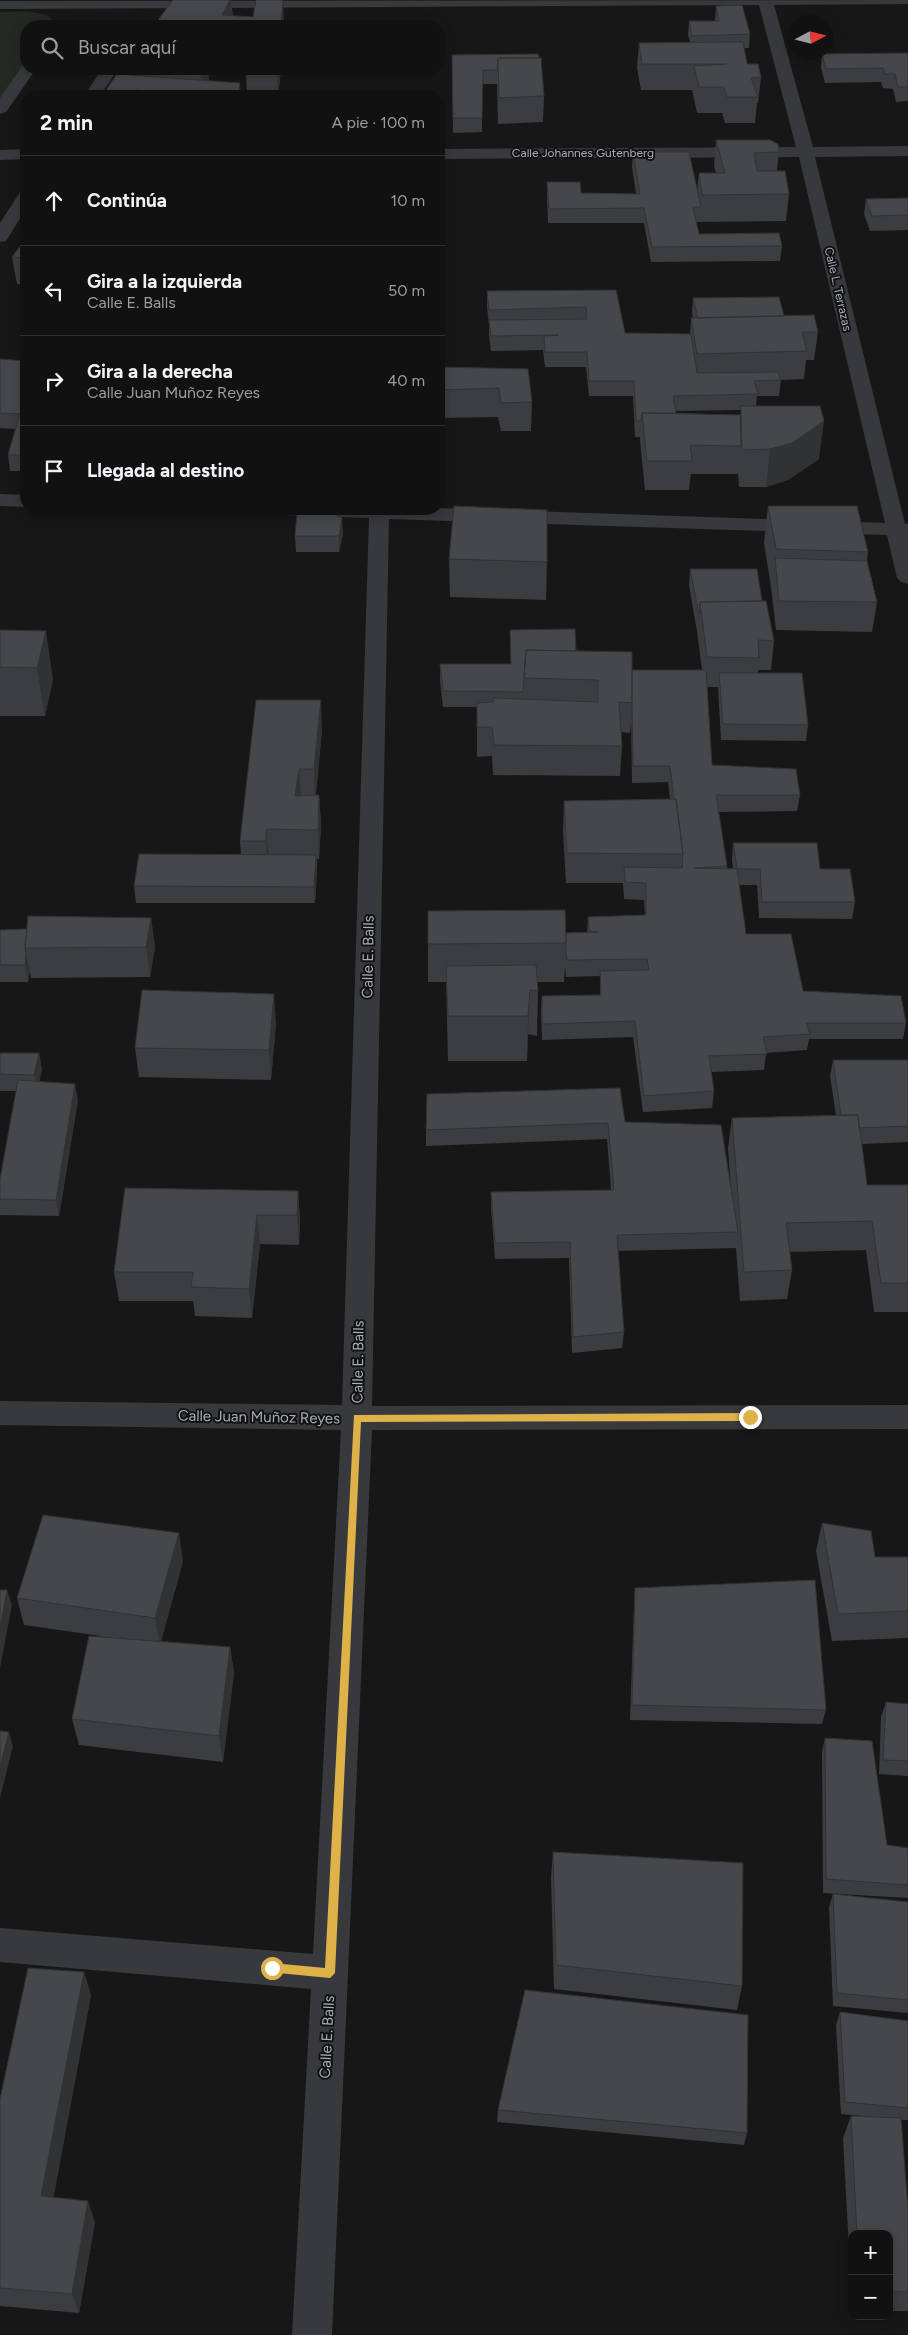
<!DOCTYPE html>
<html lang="es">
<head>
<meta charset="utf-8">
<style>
	:root { --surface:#111112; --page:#1e1f20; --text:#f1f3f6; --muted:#9c9d9f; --line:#303132 }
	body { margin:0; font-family:Figtree,sans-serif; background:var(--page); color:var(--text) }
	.controls { position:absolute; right:15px; bottom:15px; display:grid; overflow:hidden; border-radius:10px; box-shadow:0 2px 12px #0003 }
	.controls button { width:45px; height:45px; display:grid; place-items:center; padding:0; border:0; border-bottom:1px solid var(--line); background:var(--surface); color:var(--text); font:25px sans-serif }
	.compass { position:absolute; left:788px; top:15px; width:45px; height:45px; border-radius:50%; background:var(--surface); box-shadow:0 2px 12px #0003; rotate:83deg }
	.stop { position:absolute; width:15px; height:15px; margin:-11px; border:4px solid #deb249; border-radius:50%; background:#fff }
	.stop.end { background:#deb249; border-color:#fff; box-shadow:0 1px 5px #0008 }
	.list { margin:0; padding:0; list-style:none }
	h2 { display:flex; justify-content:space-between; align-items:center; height:65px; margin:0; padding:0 20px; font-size:21px }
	h2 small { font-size:16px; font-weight:400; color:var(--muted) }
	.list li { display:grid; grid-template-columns:32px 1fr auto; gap:15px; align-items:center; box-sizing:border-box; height:90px; padding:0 20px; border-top:1px solid var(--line) }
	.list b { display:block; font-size:19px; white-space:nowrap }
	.list p { margin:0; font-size:16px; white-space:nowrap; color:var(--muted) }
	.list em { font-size:16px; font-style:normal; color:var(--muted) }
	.icon { flex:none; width:28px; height:28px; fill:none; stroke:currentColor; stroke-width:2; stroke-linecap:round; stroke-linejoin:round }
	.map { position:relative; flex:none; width:908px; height:2335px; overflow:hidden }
	.search { position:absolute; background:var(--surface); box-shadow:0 2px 12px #0003; left:20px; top:20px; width:425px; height:55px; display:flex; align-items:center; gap:12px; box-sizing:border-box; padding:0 18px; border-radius:20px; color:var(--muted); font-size:19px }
	.panel { position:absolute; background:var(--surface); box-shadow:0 2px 12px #0003; left:20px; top:90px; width:425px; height:425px; border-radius:20px }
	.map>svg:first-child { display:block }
	.green { fill:#232a24 }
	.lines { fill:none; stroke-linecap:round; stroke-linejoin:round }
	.minor { fill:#38393d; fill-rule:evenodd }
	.wall { fill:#3c3d40; fill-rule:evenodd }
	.shaded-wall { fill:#313234 }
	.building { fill:#46474b; stroke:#313234 }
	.route { fill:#deb249 }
	.labels { text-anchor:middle; stroke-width:4; stroke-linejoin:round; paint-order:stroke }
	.far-street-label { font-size:12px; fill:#aaadb7; stroke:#121213 }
	.street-label { font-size:15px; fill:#aaadb7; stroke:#121213 }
</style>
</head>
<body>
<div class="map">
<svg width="908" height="2335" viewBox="0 0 908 2335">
	<rect width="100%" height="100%" fill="#171718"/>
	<path class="green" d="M0,12C17,12 41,8 54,21L51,26H26V64L0,106Z"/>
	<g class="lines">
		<path class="minor" d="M908,0V4L774,5L813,147L908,146V156L815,157L905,524H908V584L901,582L897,578L887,535L389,519L372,1406L908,1405V1429L372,1430L332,2335H292L311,1989L0,1962V1928L313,1954L341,1430L0,1425V1401L342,1405L369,518L283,515L276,513L273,509L439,508L885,523L799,157L439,159V149L796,147L759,5L0,9V1Z
			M26,65V69H36L6,112L0,114V98L22,66Z
			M102,69H118L100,96H84Z
			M26,149V159L0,160V150Z
			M26,191V209L6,241L0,242V223L20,192Z
			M0,494L26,495V507L0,506Z"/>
	</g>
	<path class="wall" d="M187,0H231L233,16L284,26H155V24Z
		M716,6L750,34L749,48H744L747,64L761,77L758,103H757L755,123H725L722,113H697L692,90H641L637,68L639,43L690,42L688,35L689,21H715Z
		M908,53V101L896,102L893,89L883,88L881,82L825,83L821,68L822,54Z
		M538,54L544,96L543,122L498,124L497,84H482V132L453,133L452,55Z
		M117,69H208L209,81L241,96H102L117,74Z
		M224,69H281L278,96H247L246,70Z
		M716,140L779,152L777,171L789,194L786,221L696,222L699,234L782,246L780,261L651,262L644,223H548L547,197V182L581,193L636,194L632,167L633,152L697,191L699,173H716L714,166Z
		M908,198V230L870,231L864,214L866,199Z
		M26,239V285L17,284L12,257Z
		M616,290L625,333L690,334L691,318H693L692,313L693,298L784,316L818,332L814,360H806L804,379L781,380L779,396H757L756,406L819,459L788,480L766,487H739L738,474H691L689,490H645L640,441V437H635L633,396H589L586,367H545L543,350L491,351L489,335V325L487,307V291ZM741,410L740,415L676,413V411Z
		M0,359L26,361V471H10L8,455L15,429L0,428Z
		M439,367L528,369L532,402L531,431H501L498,417L439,418Z
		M768,506L868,552L867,561L877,602L872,632L776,630L771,587L764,543Z
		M343,534L339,552H296L295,536Z
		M449,559L547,562L546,600L450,597Z
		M690,569L762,601L774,641L771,670H758V673L808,725L806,741L721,740L718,687H707L712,765L800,795L797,811L719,812L727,866V868H733L732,860L733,843L820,869L855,902L852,919L759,918L757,885H739L746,934L803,991L906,1023L903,1039H809L807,1050L766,1053L764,1070L711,1072L714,1091L712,1108L643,1112L633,1037L542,1040L541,1012L542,996L600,995V976L566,977L565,968L564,982H538V991L537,1036L528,1034L527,1061H448L446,982H428V911L566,933L587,932L588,917L645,915L644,900L624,899L623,883H566L563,831L564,801L670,799L668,782L632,783L631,721L630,733L621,732L622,746L620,776L493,775L492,756L477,757V707H443L440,681V664H511L510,630L632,670H702L697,631L689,585Z
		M0,630L53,679L45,716H0Z
		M322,730L316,795H319L321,825L319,859H317V871L315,903H136L134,886L241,855L240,841Z
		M151,918L155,947L150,977L31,978L30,971L28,982H0V930L27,929Z
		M276,1023L271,1080L139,1077L135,1048Z
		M0,1053H39L42,1070L39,1082L78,1100L59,1216L0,1215V1179L16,1091H0Z
		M833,1060H908V1142L862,1144L867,1185H908V1312H874L866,1250L790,1252L792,1270L787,1299L740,1301L736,1248L618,1251L624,1332L622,1348L572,1353L569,1258L495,1259L491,1208V1192L611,1190L607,1139L426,1146V1130L625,1122L731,1190L728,1148L732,1118L836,1115L830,1076Z
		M298,1191L300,1221L299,1245L260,1244L252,1318L195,1316L193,1301H119L114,1272Z
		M822,1523L875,1557H908V1638L832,1641L816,1551Z
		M183,1561L161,1641L230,1647L234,1673L223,1762L79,1745L72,1719L101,1636L24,1625L17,1598Z
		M635,1588L826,1710L822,1724L630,1720L634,1603Z
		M886,1702L908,1704V1776L879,1774L881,1717Z
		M825,1738L887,1845L908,1848V1898L823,1893L822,1752Z
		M553,1852L742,1986L737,2010L554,1989L551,1877Z
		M833,1894L908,1902V2013L833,2006L829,1907Z
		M84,1972L91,1995L53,2198L95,2222L79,2313L0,2306V2099Z
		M840,2012L908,2021V2120H901L908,2209V2311H889V2234H852V2305L843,2138L851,2116L873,2117L841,2114L836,2025Z
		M498,2110L747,2133L744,2145L497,2122Z"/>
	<path class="shaded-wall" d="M230,0H231L233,22L222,15Z
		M283,0L284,26H281Z
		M200,69H208L209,82L202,94Z
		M277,69H281L278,96L277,74Z
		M240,83L241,96H238Z
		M136,90L137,96H132Z
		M824,421L819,459L788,480L766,487L770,449Z
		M342,518L343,534L339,552V536Z
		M46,631L53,679L45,716L37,668Z
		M321,700L322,730L315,799L314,769Z
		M299,769L301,799L295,796Z
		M319,795L321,825L319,859L318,830Z
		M266,829L269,859L268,870L266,841Z
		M316,855L317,871L315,903L314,887Z
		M151,918L155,947L150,977L146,947Z
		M26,955L30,971L28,982L25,965Z
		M530,990L528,1034L527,1061L528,1016Z
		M274,994L276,1023L271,1080L269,1050Z
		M39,1053L42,1070L37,1091L34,1075Z
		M75,1084L78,1100L59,1216L56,1200Z
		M298,1191L300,1221L299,1245L297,1215Z
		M257,1215L260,1244L252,1318L249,1289Z
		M179,1533L183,1561L160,1645L155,1618Z
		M7,1590L12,1605L0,1668V1630Z
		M230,1647L234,1673L223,1762L219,1736Z
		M9,1732L13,1746L0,1798V1767Z
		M84,1972L91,1995L50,2217L41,2196Z
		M88,2201L95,2222L79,2313L72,2294Z"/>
	<path class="building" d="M173,0H230L222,15L253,17L256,0H283L281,26H190L155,24Z
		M742,5L750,34L692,36L689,21H719L716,6Z
		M743,42L747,64H758L761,77L751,78L758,97H727L724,87H699L694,66L727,64H642L639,43Z
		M908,53V87H898L895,74H885L883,68L826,69L822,54Z
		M538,54L539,58H498L497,70H483L482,118H453L452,55Z
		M498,58H541L544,96L499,98Z
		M246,69H277V74L245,72Z
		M117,74L240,83L238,96H199L136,90L132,96H102Z
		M716,140H770L778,144L779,152L754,153L757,171H785L789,194L702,195L699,173H725Z
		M633,152H689L701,207H693L699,234L779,233L782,246L652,247L644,208L549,209L547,182H580L581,193L640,194Z
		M908,198V215L872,216L866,199Z
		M26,239V258L12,257Z
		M616,290L625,333L691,334L697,373L778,372L781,380L754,381L758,394L673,396L676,413H642L641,421H636L634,381H589L587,352H545L544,336L559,335L491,336L489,320L587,319L586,307L489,310L487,291Z
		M779,297L784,316L698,318L693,298Z
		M814,315L818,332H802L807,351L697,354L691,318Z
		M0,359L26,361V455H8L20,414L0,413Z
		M439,367L528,369L532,402L501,403L499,388L439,390Z
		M741,406H820L824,421L792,443L770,449L742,450Z
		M642,413L740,415L741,446L690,445L692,461H647Z
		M454,506L547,510V562L449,559Z
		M768,506H857L868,552L776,549Z
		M332,512L342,518L339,536H295L297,513Z
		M775,558L867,561L877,602L779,601Z
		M690,569H757L762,601L700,602L699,615Z
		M766,601L774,641L758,640L759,658L707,657L700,602Z
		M575,629L576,651L526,650L523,692L443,691L440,664H511L510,630Z
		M0,630L46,631L37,668L0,667Z
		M526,650L632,652V703L619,702L622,746L494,745L492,727H477V703L493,702V698L598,702V680L524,678Z
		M632,670H706L712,765L796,769L800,795H716L727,866L694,868L737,869L746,934H791L803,991L901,996L906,1023H806L810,1034L763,1037L767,1054L709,1056L714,1091L644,1096L635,1021L542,1024V996L601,995L600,971L649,970L647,959L567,960L566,952V933L598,932L589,931L588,917L646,915V883L625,882L624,867L682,868L683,854L676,799H674L670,766H633L632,703Z
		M719,673H802L808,725L723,724Z
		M256,700H321L314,769H299L295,796L319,795L318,830L266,829V841H240Z
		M676,799L683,854L567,853L564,801Z
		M733,843H817L820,869H850L855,902H762L760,869H737Z
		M139,854L316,855L314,887L134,886Z
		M565,910L566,943L428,944V911Z
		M28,916L151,918L146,947L25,948Z
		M27,929L25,948L26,955L25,965H0V930Z
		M536,965L538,991L530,990L528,1016H448L446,966Z
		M142,990L274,994L269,1050L135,1048Z
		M0,1053H39L34,1075L0,1074Z
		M833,1060H908V1126L859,1128L858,1115H841Z
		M18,1080L75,1084L56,1200L0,1199V1179Z
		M620,1088L625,1122L721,1125L738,1232L617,1235L624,1332L573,1337L570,1242L495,1243L491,1192L614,1190L608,1123L426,1130L427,1094Z
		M858,1115L867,1185H908V1283H881L872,1221L786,1223L792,1270L744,1272L732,1118Z
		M125,1188L298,1191L297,1215H257L249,1289L191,1287L193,1272H114Z
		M43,1515L179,1533L155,1618L17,1598Z
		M822,1523L871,1531L875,1557H908V1611L838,1614Z
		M815,1580L826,1710L632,1705L635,1588Z
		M0,1590H7L0,1630Z
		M89,1636L230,1647L219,1736L72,1719Z
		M886,1702L908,1704V1761L883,1760Z
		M0,1731L9,1732L0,1767Z
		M825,1738L872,1741L887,1845L908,1848V1885L826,1879Z
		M553,1852L743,1863L742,1986L556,1965Z
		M833,1894L908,1902V2000L837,1993Z
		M28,1968L84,1972L41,2196L88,2201L72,2294L0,2288V2099Z
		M525,1990L748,2015L747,2133L498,2110Z
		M840,2012L908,2021V2108L845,2102Z
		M851,2116L901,2118L908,2209V2292L889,2291V2234H857Z"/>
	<path class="route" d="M750,1413L755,1417L750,1421L361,1422L335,1973L330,1978L268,1972V1965L272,1963L325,1968L354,1415Z"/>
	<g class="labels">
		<g class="far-street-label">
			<text x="583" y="157">Calle Johannes Gutenberg</text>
			<text transform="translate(838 289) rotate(77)" y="4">Calle L. Terrazas</text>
		</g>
		<g class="street-label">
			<text transform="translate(368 957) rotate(-89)" y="5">Calle E. Balls</text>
			<text transform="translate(358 1362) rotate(-89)" y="5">Calle E. Balls</text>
			<text transform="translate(259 1417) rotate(1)" y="5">Calle Juan Muñoz Reyes</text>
			<text transform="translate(327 2037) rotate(-87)" y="5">Calle E. Balls</text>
		</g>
	</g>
</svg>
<div class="controls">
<button>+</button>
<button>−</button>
</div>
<svg class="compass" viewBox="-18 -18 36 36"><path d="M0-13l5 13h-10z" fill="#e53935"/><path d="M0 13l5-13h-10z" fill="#9c9d9f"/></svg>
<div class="stop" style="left:272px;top:1968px"></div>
<div class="stop end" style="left:750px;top:1417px"></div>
<div class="search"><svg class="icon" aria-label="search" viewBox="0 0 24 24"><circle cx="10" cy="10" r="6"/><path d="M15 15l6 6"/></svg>Buscar aquí</div>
<section class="panel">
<h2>2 min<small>A pie · 100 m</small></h2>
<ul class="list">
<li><svg class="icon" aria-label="ahead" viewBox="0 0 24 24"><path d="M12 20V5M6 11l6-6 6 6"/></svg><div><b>Continúa</b></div><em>10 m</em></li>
<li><svg class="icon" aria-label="left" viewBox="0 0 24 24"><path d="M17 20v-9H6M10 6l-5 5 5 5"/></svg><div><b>Gira a la izquierda</b><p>Calle E. Balls</p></div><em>50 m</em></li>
<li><svg class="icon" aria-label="right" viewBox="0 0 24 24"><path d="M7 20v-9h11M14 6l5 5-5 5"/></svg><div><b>Gira a la derecha</b><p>Calle Juan Muñoz Reyes</p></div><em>40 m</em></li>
<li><svg class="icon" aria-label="arrive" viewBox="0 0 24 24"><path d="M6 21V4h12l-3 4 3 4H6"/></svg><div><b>Llegada al destino</b></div></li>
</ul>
</section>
</div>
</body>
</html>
